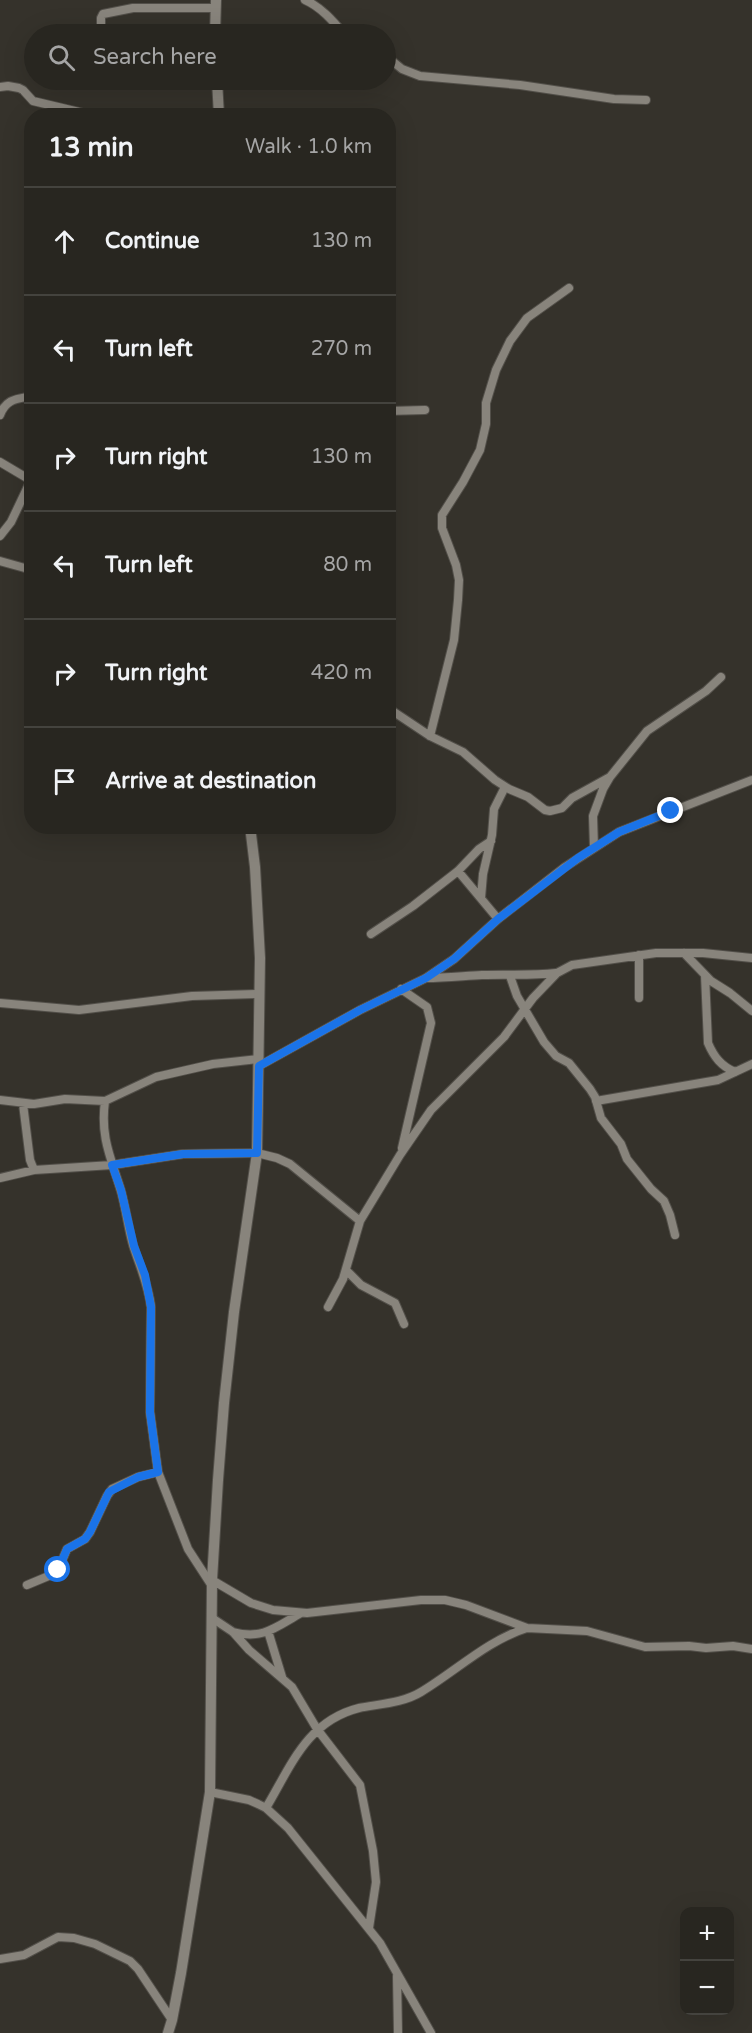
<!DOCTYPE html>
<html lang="en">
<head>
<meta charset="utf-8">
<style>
	:root { --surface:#282620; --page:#34322d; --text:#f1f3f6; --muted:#a5a5a5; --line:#44433e }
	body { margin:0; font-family:"Varela Round",sans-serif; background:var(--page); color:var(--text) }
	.controls { position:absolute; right:18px; bottom:18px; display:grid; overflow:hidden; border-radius:12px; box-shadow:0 6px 24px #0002 }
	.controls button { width:54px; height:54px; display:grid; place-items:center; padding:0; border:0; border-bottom:2px solid var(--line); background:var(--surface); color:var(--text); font:30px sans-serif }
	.stop { position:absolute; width:18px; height:18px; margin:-14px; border:4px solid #1a73e8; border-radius:50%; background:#fff }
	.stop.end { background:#1a73e8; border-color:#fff; box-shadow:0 2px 6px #0008 }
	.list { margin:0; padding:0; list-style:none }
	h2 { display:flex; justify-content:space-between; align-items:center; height:78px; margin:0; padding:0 24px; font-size:26px }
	h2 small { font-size:20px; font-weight:400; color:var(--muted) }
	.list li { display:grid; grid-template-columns:39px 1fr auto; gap:18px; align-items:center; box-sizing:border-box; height:108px; padding:0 24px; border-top:2px solid var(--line) }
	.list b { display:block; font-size:22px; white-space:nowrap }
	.list em { font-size:20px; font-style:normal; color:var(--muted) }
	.icon { flex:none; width:33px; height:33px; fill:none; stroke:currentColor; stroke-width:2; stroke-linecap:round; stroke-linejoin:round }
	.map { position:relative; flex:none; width:752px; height:2033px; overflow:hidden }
	.search { position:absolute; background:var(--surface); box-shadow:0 6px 24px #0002; left:24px; top:24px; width:372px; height:66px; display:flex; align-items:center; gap:15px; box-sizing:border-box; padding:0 21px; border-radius:33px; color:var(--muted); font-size:22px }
	.panel { position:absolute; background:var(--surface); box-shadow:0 6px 24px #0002; left:24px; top:108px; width:372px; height:726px; border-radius:24px }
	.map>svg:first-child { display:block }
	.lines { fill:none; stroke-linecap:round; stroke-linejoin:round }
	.minor-casing { stroke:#524f49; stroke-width:10 }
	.tertiary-casing { stroke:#524f49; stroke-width:12 }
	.minor { stroke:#88847c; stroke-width:8 }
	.tertiary { stroke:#88847c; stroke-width:10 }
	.route { stroke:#1a73e8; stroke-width:8 }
</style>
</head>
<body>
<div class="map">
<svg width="752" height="2033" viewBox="0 0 752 2033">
	<rect width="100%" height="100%" fill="#35322b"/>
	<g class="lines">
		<g class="minor-casing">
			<path id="minor" d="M305,0C321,7 333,21 344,34
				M101,34V18L103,14L133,8H215
				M386,56L402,69L420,76L520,85L614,99L646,100
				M0,87L8,86L19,88L23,90L33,101L96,116
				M388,411L425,410
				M0,415C6,399 16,399 32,396
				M0,462L32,481
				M0,536L11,522L31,480
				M0,561L32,570
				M388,708L430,736L463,752L495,780L509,789L528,797L545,810L550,811L562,808L572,798L610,777
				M430,736L454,640L458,600L459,580L456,565L442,528V515L463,482L480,450L486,424V403L496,370L510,341L527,318L569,288
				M241,826H242
				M594,848L593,816L603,789L610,777L647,731L706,691L721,677
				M458,871L498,919
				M481,898L483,874L492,835L494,809L505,787
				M371,934L413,906L458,871L479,849L491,841
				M684,953L711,981L730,993L752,1011
				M705,975L708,1043C714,1057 721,1066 735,1072
				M510,976L517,996L544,1042L556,1056L569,1063L590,1089L595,1097L601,1118L621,1144L627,1159L651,1189L664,1201L670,1215L675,1235
				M426,978C445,978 463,976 482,975C507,974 530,976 556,973
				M401,989L427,1007L431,1023L402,1148
				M639,998V955
				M0,1003L79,1010L192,996L258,994
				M259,1066L360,1010L426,978L454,959L498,919L565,867L619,832L752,780
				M0,1100L34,1104L65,1099L105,1101L156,1077L213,1064L259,1059
				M105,1101C100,1137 111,1158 121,1191C126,1209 128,1227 133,1245C140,1267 148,1283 151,1307L150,1412L158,1472L188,1549L212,1586
				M596,1101L718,1080L752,1064
				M23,1104L30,1160L34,1170
				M0,1178L34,1170L112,1165L183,1154L257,1153L277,1158L290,1164L360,1221
				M346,1270L361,1285L395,1303L404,1324
				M328,1307L343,1279L360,1221L400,1155L431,1110L504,1037L533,998L557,973L572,965L656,953H703L752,958
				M212,1580L251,1603L273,1610L307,1613L421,1600H445L466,1605L527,1628L587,1631L645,1647L689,1646L706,1648L733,1646L752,1649
				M27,1585L51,1575L58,1570L67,1549L85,1539L90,1532L107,1496L112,1489L138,1477L158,1472
				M212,1618L233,1632L249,1650L292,1687L317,1729L360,1785L373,1851L376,1882L369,1928
				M268,1631L282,1677
				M233,1632C263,1640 276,1627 301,1613
				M210,1792L249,1800L258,1804L266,1808L288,1828L380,1943L431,2033
				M266,1808C291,1766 307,1721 359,1708C379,1704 403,1703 421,1692C456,1671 488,1640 527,1628
				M0,1959L24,1955L58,1937L74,1938L95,1944L130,1961L138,1969L172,2020
				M397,1976L398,2033"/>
		</g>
		<g class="tertiary-casing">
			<path id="tertiary" d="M215,34L216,0
				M217,80L219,116
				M168,2033L172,2020L181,1973L210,1792L212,1580L218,1480L224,1403L234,1312L257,1153L260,958L255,867L250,826"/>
		</g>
		<use href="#minor" class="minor"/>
		<use href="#tertiary" class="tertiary"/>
	</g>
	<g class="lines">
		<path class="route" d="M58,1570L67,1549L85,1539L90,1532L109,1492L138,1477L158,1472L150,1412L151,1307L145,1275L134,1246L121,1190L112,1165L183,1154L257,1153L259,1066L360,1010L426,978L454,959L498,919L578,858L619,832L671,811"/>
	</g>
</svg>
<div class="controls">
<button>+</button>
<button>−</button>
</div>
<div class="stop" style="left:58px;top:1570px"></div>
<div class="stop end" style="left:671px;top:811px"></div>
<div class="search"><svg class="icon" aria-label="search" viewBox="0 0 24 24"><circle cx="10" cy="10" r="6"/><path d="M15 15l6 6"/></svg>Search here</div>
<section class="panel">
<h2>13 min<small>Walk · 1.0 km</small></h2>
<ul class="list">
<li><svg class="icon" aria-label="ahead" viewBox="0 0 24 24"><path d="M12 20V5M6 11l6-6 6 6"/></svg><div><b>Continue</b></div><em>130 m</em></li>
<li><svg class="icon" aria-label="left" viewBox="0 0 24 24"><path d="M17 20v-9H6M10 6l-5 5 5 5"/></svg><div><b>Turn left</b></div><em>270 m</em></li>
<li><svg class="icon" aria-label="right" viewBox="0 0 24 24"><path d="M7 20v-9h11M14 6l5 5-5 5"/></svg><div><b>Turn right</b></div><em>130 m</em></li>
<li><svg class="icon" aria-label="left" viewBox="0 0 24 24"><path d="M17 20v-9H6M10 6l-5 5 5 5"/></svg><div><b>Turn left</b></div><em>80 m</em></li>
<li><svg class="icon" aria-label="right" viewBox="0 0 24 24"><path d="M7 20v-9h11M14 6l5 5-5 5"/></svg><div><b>Turn right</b></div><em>420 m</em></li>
<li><svg class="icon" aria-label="arrive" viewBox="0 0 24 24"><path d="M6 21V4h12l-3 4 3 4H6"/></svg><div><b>Arrive at destination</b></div></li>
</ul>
</section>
</div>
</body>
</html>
